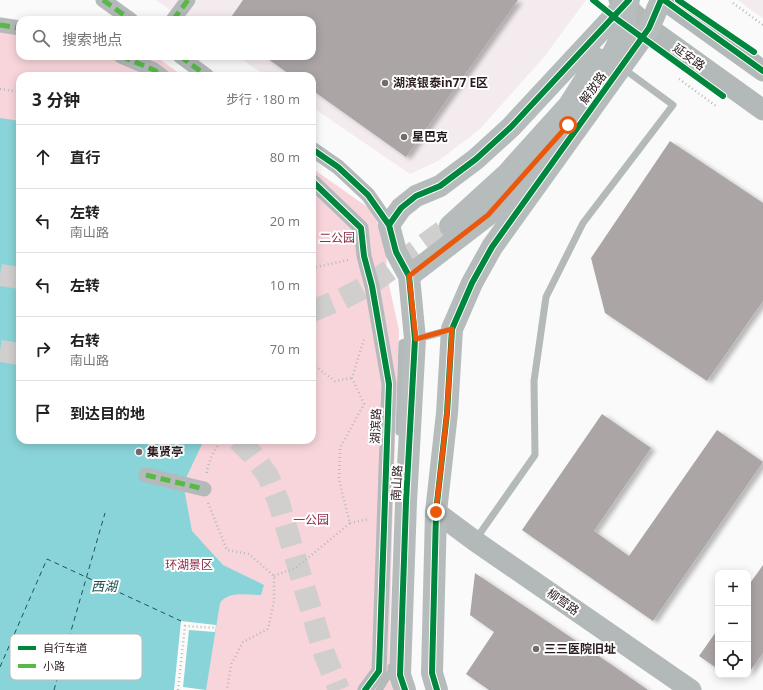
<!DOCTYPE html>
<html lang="zh">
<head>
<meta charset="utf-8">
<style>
	:root { --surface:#fff; --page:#f2f2f2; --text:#222; --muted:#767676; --line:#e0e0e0 }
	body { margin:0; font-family:"Open Sans","Noto Sans SC",sans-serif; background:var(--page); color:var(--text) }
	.controls { position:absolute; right:12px; bottom:12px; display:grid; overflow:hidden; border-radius:8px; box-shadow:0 2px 10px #0003 }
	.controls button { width:36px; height:36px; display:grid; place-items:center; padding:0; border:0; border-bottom:1px solid var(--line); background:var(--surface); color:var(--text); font:20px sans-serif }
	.stop { position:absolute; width:12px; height:12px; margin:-9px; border:3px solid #ea580c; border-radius:50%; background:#fff }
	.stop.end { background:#ea580c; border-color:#fff; box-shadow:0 1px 4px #0008 }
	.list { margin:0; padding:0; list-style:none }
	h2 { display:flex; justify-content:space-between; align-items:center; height:52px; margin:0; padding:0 16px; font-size:17px }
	h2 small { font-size:13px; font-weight:400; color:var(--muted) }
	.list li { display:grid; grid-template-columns:26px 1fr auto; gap:12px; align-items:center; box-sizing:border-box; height:64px; padding:0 16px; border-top:1px solid var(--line) }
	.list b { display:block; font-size:15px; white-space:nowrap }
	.list p { margin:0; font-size:13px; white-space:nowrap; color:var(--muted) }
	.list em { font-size:13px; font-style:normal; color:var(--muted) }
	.icon { flex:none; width:22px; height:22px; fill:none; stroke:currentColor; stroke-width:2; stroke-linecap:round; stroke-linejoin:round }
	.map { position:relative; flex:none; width:763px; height:690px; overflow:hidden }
	.search { position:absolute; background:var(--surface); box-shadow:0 2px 10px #0003; left:16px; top:16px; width:300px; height:44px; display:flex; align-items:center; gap:10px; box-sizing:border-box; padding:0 14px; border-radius:12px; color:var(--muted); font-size:15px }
	.panel { position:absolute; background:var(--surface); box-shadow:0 2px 10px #0003; left:16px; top:72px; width:300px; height:372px; border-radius:12px }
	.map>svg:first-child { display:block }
	.built { fill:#f3ebed }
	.green { fill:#f8d5db }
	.water { fill:#89d4d8 }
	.pier { fill:#fafafa }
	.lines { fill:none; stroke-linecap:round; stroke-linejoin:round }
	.ferry { stroke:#225154; stroke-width:1; stroke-dasharray:5 4; stroke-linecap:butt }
	.building { fill:#aca5a6; filter:url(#shadow) }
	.primary-tunnel { stroke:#d1cece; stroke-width:22; stroke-dasharray:22 11; stroke-linecap:butt }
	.path { stroke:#b8baba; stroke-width:2.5; stroke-dasharray:1 3; stroke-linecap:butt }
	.lane { stroke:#b4b9ba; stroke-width:7 }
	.street { stroke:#b4b9ba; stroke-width:15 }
	.secondary { stroke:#b3b9b9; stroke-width:21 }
	.primary { stroke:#b6bcbc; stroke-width:22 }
	.quiet { stroke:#58b947; stroke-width:5; stroke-dasharray:10 5; stroke-linecap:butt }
	.cycleway-casing { stroke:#fff; stroke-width:8 }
	.cycleway { stroke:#00873e; stroke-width:6 }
	.route { stroke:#ea580c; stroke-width:5 }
	.poi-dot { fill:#736a6c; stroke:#fff; stroke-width:1.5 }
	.labels { text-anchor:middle; stroke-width:4; stroke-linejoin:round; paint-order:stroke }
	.street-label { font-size:12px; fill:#2b1c1f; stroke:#fff }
	.poi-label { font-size:12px; font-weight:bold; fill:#2b1c1f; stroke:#fff; text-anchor:start }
	.park-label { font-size:12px; fill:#8d2f49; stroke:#fff }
	.water-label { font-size:13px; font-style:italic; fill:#225154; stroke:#fff }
	.key { fill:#fff; stroke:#bfbbbc; stroke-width:1 }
	.key-label { font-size:11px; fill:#2b1c1f }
</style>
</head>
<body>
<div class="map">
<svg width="763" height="690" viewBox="0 0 763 690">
	<defs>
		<filter id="shadow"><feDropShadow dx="4.5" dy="2.5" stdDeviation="2" flood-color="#0004"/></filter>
	</defs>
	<rect width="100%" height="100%" fill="#fafafa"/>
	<path class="built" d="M156,0H586L544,57L479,130L438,161L410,174L312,107V76H266L237,56H312V20H184Z
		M738,0H763V18L755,13Z"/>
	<path class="green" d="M0,20L20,24V56H155L183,76H20V440H312V168L373,211L387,249L386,280L389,285L399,330L393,500L389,664L396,690H0Z"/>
	<path class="water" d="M0,118L20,121V440H204L185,480L184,488L192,531L223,565L264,585L261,595C248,595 228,591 220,603L206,690H0Z"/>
	<path class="pier" d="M181,621L216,625L215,632L189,630L183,687L206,690H174Z"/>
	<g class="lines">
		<path class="ferry" d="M0,667L47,559L181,621
			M54,690L105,513"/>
	</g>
	<path class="building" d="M243,0H518L406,157L312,90V76H292L264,56H312V20H229Z
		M670,141L763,203V301L707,381L605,313L591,258Z
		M602,414L651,448L594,531L629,556L717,430L763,462L653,621L522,530Z
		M763,565V653L748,674V586Z
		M475,573L615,667L648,690H489L466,674L494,632L470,615Z
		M718,629V669L699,656Z"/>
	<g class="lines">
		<path class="primary-tunnel" d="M0,275L20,278
			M312,311L342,299L369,285L450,226
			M0,351L20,354
			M238,440L252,454L268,476L279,503L324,653L339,690"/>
		<path class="path" d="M733,3L763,25
			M679,79L716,106
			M0,89L20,92
			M312,268L348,260
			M312,364L335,381L352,378
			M207,473C208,460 215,450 221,440
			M208,503L227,550L249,554L274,576V601L268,629L243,642L231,665L227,690
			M350,523L369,519
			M274,576L297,567L350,523L339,480L340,448L364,404L352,378L364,339
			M178,690L185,626L216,628"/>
		<path class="lane" d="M399,432L402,343L450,330
			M476,539L535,455L534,381L546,297L583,223L673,105L624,69
			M379,690L391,671V667"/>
		<path class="street" d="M103,0L131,20
			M173,20L188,0
			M0,25L20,28
			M121,56L154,70L162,76
			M180,56L207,76
			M312,149L338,167L368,195L389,225
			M312,181L361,228L364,256L372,286L389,384L379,671L365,690
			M146,475L204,489"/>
		<path class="secondary" d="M619,0L625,5L649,28L763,110
			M664,0L763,71
			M436,512L475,541L691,690"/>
		<path class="primary" d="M596,80L613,53L625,30V5
			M450,226L506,175L569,105L598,59
			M409,276L488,215L546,150
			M405,690L400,675L406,502L415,339L409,276L396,252L389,225L401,208L416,196L440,186L476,159L511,127L629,0
			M437,690L432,673L436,512L447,413L452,329L472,283L492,247L649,28L661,0"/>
		<path class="quiet" d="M103,0L131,20
			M173,20L188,0
			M0,25L20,28
			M121,56L154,70L162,76
			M180,56L207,76
			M146,475L204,489"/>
		<g class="cycleway-casing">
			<path id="cycleway" d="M593,0L618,20L723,96
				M664,0L763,71
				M678,0L754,52
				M312,149L338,167L368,195L389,225
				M312,181L361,228L364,256L372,286L389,384L379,671L365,690
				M405,690L400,675L406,502L415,339L409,276L396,252L389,225L401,208L416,196L440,186L476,159L511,127L629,0
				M437,690L432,673L436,512L447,413L452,329L472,283L492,247L649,28L661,0"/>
		</g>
		<use href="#cycleway" class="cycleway"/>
	</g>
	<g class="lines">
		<path class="route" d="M436,512L447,413L452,329L416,339L409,276L488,215L568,125"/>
	</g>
	<g class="poi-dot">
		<circle cx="385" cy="83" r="4"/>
		<circle cx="404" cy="137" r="4"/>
		<circle cx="139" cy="452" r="4"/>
		<circle cx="536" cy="649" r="4"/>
	</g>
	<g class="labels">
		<g class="street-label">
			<text transform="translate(689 57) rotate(36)" y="4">延安路</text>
			<text transform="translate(593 88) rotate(-54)" y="4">解放路</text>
			<text transform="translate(376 426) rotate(-88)" y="4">湖滨路</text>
			<text transform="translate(397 483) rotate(-87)" y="4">南山路</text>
			<text transform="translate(563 602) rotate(35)" y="4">柳营路</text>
		</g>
		<g class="poi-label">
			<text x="393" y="87">湖滨银泰in77 E区</text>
			<text x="412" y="141">星巴克</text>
			<text x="147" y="456">集贤亭</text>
			<text x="544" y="653">三三医院旧址</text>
		</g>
		<g class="park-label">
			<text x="337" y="242">二公园</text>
			<text x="311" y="524">一公园</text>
			<text x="189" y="569">环湖景区</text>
		</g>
		<g class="water-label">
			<text x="104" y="591">西湖</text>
		</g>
	</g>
	<rect x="10" y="634" width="132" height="46" rx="6" class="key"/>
	<rect x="18" y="646" width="18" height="4" fill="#00873e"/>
	<rect x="18" y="664" width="18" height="4" fill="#58b947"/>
	<g class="key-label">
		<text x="43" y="652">自行车道</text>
		<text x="43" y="670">小路</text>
	</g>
</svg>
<div class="controls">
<button>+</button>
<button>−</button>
<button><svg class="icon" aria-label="locate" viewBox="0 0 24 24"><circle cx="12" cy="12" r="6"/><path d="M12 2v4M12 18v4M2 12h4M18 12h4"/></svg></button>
</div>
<div class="stop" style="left:568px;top:125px"></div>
<div class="stop end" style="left:436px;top:512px"></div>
<div class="search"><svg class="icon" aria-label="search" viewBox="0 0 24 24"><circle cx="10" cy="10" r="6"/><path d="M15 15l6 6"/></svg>搜索地点</div>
<section class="panel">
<h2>3 分钟<small>步行 · 180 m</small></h2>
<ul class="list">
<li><svg class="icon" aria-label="ahead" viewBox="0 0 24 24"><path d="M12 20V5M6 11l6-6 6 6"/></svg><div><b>直行</b></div><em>80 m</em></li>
<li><svg class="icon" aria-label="left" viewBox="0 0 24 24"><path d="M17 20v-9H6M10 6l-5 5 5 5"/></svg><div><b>左转</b><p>南山路</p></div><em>20 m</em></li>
<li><svg class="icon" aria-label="left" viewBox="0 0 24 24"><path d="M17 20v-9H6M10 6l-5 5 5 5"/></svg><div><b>左转</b></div><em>10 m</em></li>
<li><svg class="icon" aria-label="right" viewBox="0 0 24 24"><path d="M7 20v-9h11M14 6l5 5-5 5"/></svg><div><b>右转</b><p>南山路</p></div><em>70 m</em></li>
<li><svg class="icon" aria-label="arrive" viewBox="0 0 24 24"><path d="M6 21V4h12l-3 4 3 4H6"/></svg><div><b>到达目的地</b></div></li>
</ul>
</section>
</div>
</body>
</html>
